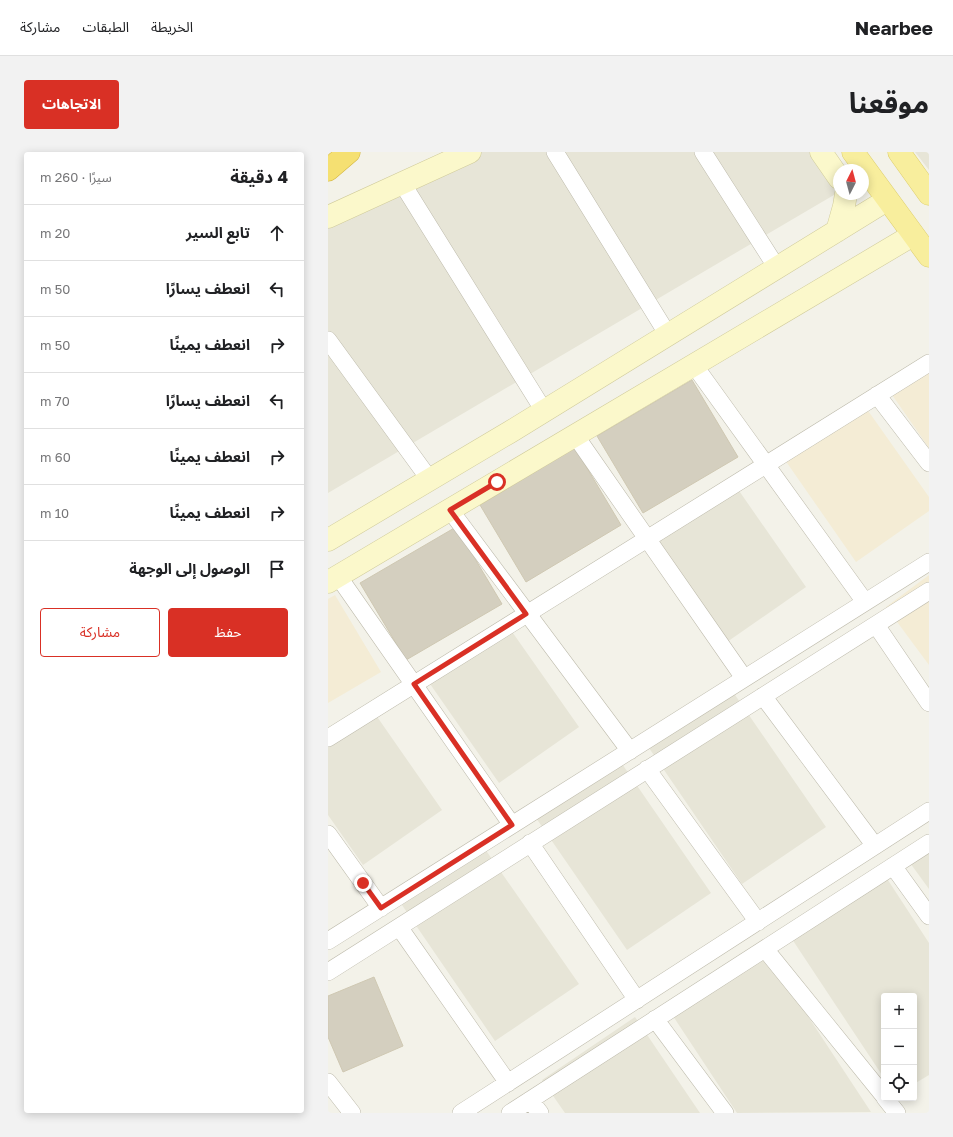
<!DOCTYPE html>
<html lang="ar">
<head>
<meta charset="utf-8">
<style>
	:root { --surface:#fff; --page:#f2f2f2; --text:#202124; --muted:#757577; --line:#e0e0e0; --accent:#d93025 }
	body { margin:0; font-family:"Golos Text","Noto Sans Arabic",sans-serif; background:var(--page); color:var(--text); direction:rtl }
	.controls { position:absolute; right:12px; bottom:12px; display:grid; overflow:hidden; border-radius:4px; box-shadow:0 2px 10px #0003 }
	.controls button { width:36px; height:36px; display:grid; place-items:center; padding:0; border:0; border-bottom:1px solid var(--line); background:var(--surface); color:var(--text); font:20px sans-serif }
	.compass { position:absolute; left:505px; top:12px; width:36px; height:36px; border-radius:50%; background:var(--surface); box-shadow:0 2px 10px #0003; rotate:6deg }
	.stop { position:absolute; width:12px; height:12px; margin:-9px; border:3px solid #d93025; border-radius:50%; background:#fff }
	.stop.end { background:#d93025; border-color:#fff; box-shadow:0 1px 4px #0008 }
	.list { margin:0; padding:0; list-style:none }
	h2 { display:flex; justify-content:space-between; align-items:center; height:52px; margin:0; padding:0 16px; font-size:17px }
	h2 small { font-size:13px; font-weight:400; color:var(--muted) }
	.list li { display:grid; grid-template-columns:26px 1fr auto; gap:12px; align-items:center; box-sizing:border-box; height:56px; padding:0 16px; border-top:1px solid var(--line) }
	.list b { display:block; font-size:15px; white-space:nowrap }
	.list em { font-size:13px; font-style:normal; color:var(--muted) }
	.actions { display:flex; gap:8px; padding:12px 16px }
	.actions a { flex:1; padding:9px 0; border:1px solid var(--accent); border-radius:4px; text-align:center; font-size:14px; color:var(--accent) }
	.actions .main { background:var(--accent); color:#fff }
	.icon { flex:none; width:22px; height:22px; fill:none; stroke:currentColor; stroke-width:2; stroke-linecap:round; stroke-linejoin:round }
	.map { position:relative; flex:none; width:601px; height:961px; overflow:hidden; direction:ltr; border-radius:4px }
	header { display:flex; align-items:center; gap:24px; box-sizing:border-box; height:56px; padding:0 20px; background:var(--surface); border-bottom:1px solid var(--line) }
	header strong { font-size:19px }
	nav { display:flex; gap:22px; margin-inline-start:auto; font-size:14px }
	.intro { display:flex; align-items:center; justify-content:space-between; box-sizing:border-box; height:96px; padding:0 24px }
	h1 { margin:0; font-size:28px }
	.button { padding:10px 18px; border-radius:4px; background:var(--accent); color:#fff; font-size:14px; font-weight:700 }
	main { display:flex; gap:24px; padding:0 24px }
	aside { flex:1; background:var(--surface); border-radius:4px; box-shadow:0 2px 10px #0003 }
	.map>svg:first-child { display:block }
	.residential { fill:#e7e5d7 }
	.commercial { fill:#f4ecd5 }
	.building { fill:#d4cfbf; stroke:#cfc8b2 }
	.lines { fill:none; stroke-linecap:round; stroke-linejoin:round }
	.street-casing { stroke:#bebbac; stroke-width:18 }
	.secondary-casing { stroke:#d0cb9b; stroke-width:23 }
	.primary-casing { stroke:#ddce6d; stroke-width:23 }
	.highway-casing { stroke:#d4b742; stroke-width:23 }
	.street { stroke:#fff; stroke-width:17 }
	.secondary { stroke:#fbf8cb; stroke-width:22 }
	.primary { stroke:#f8ee9d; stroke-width:22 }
	.highway { stroke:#f5e072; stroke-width:22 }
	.route { stroke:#d93025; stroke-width:5 }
</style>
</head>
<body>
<header>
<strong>Nearbee</strong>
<nav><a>الخريطة</a><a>الطبقات</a><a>مشاركة</a></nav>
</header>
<div class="intro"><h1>موقعنا</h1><a class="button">الاتجاهات</a></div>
<main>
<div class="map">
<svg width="601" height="961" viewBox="0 0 601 961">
	<rect width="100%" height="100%" fill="#f3f2e9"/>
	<path class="residential" d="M115,0H481L511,40L0,341V54Z
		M587,0H601V18Z
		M407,333L478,435L399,490L327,388Z
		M180,474L251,575L171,631L100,529Z
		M405,540L498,675L414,732L321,596Z
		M43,556L114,658L35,713L0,663V586Z
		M290,606L383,741L299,798L206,663Z
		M601,687V737L577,704Z
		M157,697L251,832L167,889L74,753Z
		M554,719L601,791V923L586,932V844H556V926L460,781Z
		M435,796L543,960L409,961L341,858Z
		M307,865L372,961H237L214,928Z"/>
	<path class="commercial" d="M601,209V296L560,237Z
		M536,253L601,345V359L528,410L457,308Z
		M601,423V513L558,455Z
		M7,443L53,520L0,551V447Z"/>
	<path class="building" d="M364,228L410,305L315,361L269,284Z
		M247,296L293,373L198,430L152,353Z
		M128,375L174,452L78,508L32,431Z
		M46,825L75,894L15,920L0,885V844Z"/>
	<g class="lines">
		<g class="street-casing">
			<path id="street" d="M227,0L340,183
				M375,0L449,116
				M74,31L216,259
				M0,188L102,328
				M366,213L537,450
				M549,243L601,311
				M247,283L416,526
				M122,358L302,599
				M10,424L184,673
				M548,473L601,551
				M435,544L547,694
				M0,586L601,211
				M319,617L430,770
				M0,682L53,756
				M202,691L309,848
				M565,714L601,764
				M71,775L180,931
				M0,789L601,410
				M437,797L556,944
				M0,820L601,439
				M327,867L397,961
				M0,930L24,961
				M557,946L569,961
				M202,948L212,961
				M133,961L601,659
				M182,961L601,691"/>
		</g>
		<g class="secondary-casing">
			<path id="secondary" d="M493,0L511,26
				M0,65L142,0
				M509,79L516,54L518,42
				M0,388L182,280L559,48
				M0,430L585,83"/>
		</g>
		<g class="primary-casing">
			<path id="primary" d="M525,0L601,104
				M571,0L601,42"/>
		</g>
		<g class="highway-casing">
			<path id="highway" d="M0,18L21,0"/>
		</g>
		<use href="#street" class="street"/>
		<use href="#secondary" class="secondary"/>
		<use href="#primary" class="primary"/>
		<use href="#highway" class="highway"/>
	</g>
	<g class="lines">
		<path class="route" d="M35,731L53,756L184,673L86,532L198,462L122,358L169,330"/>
	</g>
</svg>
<div class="controls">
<button>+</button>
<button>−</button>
<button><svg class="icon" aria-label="locate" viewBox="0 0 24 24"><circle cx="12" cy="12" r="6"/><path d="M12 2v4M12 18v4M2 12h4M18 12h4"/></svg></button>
</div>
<svg class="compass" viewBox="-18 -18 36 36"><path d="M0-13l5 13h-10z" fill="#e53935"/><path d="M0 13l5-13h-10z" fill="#757577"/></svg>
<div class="stop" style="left:169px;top:330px"></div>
<div class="stop end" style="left:35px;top:731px"></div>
</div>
<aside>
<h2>4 دقيقة<small>سيرًا · 260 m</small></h2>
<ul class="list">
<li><svg class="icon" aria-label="ahead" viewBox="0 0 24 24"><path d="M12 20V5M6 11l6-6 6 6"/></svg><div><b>تابع السير</b></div><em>20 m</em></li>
<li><svg class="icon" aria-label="left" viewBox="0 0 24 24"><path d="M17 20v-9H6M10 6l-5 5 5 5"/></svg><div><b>انعطف يسارًا</b></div><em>50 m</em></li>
<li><svg class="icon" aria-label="right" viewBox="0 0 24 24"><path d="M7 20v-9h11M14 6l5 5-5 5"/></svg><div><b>انعطف يمينًا</b></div><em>50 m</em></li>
<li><svg class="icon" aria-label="left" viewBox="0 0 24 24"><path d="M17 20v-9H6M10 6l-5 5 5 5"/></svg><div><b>انعطف يسارًا</b></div><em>70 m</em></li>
<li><svg class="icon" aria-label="right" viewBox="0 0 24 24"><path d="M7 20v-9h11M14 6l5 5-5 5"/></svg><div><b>انعطف يمينًا</b></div><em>60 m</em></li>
<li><svg class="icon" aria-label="right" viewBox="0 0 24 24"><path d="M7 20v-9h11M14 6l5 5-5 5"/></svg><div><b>انعطف يمينًا</b></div><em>10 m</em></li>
<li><svg class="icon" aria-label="arrive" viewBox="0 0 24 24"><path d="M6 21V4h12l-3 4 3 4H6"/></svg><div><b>الوصول إلى الوجهة</b></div></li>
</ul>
<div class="actions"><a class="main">حفظ</a><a>مشاركة</a></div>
</aside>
</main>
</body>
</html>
